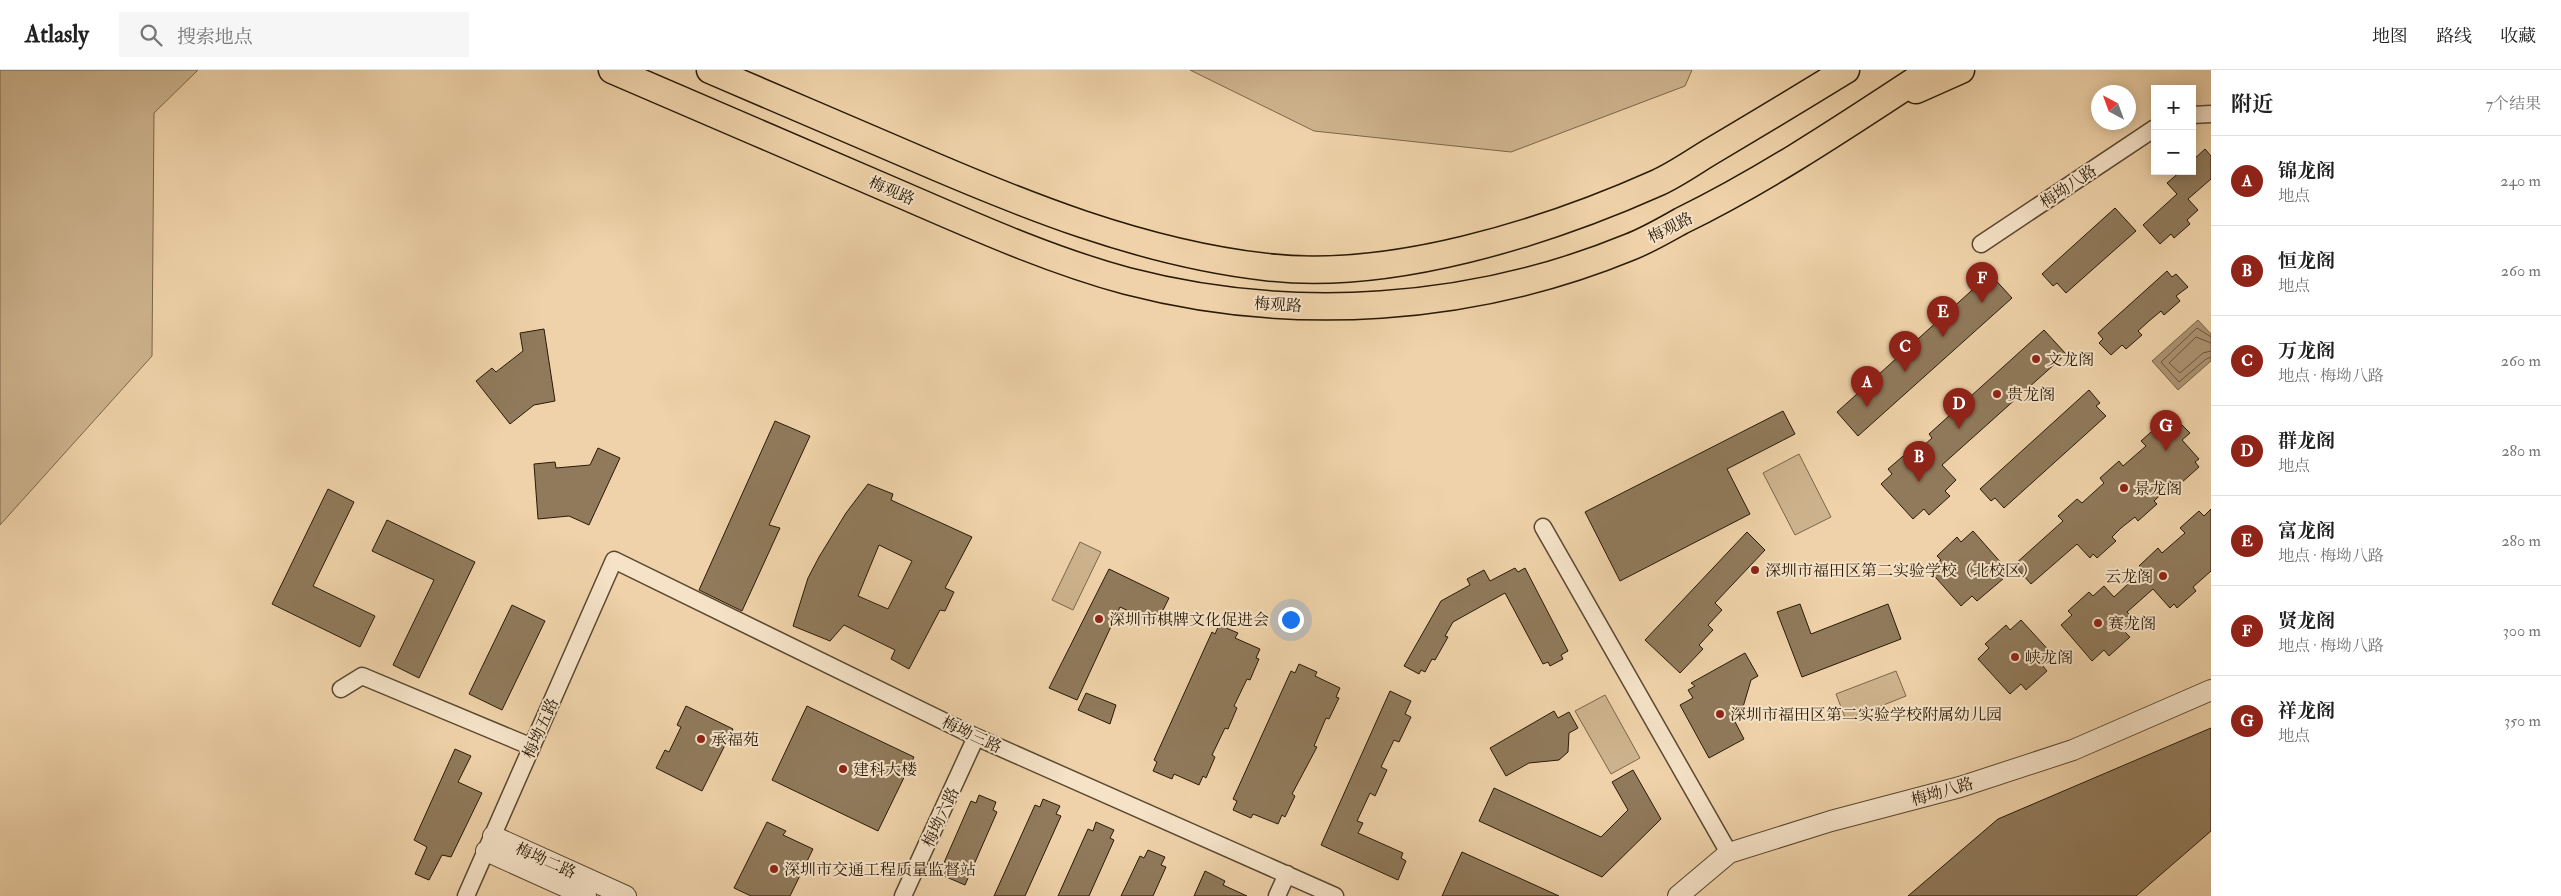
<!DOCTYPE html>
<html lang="zh">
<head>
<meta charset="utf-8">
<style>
	:root { --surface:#fff; --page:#f6f6f6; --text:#222; --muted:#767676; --line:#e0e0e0; --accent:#8f2418 }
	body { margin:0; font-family:"IM FELL Double Pica","Noto Serif SC",serif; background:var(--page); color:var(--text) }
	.controls { position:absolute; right:15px; top:15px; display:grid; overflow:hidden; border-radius:0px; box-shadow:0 2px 12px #0003 }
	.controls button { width:45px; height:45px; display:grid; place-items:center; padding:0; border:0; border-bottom:1px solid var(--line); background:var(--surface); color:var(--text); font:25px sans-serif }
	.compass { position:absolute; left:2091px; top:15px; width:45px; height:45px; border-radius:50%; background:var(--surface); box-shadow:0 2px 12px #0003; rotate:319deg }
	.you { position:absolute; left:1290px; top:549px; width:18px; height:18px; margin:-12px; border:4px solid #fff; border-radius:50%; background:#1a73e8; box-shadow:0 0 0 8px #1a73e833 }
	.badge { display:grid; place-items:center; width:32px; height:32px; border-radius:50%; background:var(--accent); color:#fff; font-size:16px; font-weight:700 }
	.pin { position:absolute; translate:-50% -41px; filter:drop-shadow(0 1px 2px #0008) }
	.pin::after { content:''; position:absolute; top:26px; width:18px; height:15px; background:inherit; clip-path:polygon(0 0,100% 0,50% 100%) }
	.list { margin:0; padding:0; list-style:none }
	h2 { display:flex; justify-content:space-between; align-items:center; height:65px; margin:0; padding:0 20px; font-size:21px }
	h2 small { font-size:16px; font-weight:400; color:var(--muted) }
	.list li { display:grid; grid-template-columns:32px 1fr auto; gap:15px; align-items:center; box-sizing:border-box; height:90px; padding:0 20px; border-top:1px solid var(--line) }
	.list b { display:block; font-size:19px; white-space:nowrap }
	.list p { margin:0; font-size:16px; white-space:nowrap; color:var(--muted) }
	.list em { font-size:16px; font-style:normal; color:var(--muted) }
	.icon { flex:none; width:28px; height:28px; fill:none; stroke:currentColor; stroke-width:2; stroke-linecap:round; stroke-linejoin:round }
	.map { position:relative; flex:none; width:2211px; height:826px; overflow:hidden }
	header { display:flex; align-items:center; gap:30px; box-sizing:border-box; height:70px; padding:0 25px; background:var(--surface); border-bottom:1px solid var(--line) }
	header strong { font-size:24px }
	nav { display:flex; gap:28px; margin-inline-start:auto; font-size:18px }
	.search { width:350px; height:45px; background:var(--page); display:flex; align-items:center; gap:12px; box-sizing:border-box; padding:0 18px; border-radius:0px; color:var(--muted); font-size:19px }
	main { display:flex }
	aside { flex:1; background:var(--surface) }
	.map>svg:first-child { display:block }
	.green { fill:#cdb38d; stroke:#7b664a }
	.water { fill:#ac9372; stroke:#786347 }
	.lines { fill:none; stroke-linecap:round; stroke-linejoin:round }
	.shore { stroke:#6a563c; stroke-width:1 }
	.building { fill:#907a5b; stroke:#291a07; fill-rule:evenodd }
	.minor-casing { stroke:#5a4830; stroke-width:19 }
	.tertiary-casing { stroke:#5a4830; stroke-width:22 }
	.trunk-casing { stroke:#291a07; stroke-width:29 }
	.minor { stroke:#f5e2c7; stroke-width:16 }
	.tertiary { stroke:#f5e2c7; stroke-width:20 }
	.trunk { stroke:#efd2a9; stroke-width:26 }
	.poi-dot { fill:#8f2418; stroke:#f5e2c7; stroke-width:2 }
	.labels { text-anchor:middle; stroke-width:4; stroke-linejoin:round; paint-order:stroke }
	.street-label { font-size:16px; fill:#291a07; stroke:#f5e2c7 }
	.poi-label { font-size:16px; fill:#291a07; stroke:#f5e2c7; text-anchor:start }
</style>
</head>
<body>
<header>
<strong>Atlasly</strong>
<div class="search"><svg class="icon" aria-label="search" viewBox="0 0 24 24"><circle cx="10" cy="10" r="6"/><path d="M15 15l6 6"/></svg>搜索地点</div>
<nav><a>地图</a><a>路线</a><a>收藏</a></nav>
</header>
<main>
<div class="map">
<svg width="2211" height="826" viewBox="0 0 2211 826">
	<rect width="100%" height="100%" fill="#efd2a9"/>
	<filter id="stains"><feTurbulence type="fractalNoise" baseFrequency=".004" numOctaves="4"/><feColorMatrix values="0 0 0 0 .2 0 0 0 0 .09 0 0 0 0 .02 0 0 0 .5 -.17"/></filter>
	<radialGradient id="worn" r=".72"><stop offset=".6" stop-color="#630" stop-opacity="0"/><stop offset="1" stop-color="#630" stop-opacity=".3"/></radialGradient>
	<path class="green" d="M0,0H198L154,43L152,286L0,455Z
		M1190,0H1692L1685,16L1511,82L1314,61Z
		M1799,384L1831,447L1795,465L1763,403Z
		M1080,472L1101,482L1073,540L1052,530Z
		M1896,601L1906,626L1846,650L1836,624Z
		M1605,625L1640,688L1611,704L1575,641Z"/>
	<path class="water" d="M2198,250L2211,264V291L2178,320L2152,291Z"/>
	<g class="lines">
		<path class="shore" d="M2211,267L2197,258L2161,292L2179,312L2206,289L2211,287
			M2211,273L2196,267L2169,293L2180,303L2203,283L2211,281"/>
	</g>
	<path class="building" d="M2205,79L2211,86V109L2188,129L2198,140L2187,150L2190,154L2174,168L2171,164L2160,174L2143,155L2177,124L2167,113L2181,101H2192V91Z
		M2115,138L2136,161L2066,223L2057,213L2053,216L2042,204Z
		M2167,201L2172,207L2176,204L2188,217L2176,226L2180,231L2164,245L2161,241L2149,251L2138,261L2142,265L2126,279L2122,275L2111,285L2099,273L2103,269L2098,263Z
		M1990,204L2012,228L1858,366L1837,342Z
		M544,259L555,331L534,335L510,354L476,311L492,298L496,302L523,281L520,263Z
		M2044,260L2066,284L1942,395L1956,410L1945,421L1950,426L1929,445L1924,439L1913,449L1881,414L1892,404L1888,399L1909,381L1913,385L1932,368L1929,364Z
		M2089,320L2100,333L2096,336L2106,346L2004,438L1995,428L1991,431L1980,419Z
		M1783,341L1795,364L1727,399L1750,444L1620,511L1585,442Z
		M2176,349L2190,363L2182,370L2199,389L2195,392L2199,397L2180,414L2176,410L2154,431L2157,434L2138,451L2135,447L2121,458L2112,467L2116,471L2097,488L2093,484L2090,488L2077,474L2031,514L2014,495L2063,451L2058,446L2077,429L2082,433L2104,413L2100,408L2119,391L2123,396L2146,376L2141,371L2160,354L2165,359Z
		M775,351L810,366L769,455L780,458L742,541L699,520Z
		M598,378L620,388L589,455L569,446L538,449L534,394L555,392L556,398L590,395Z
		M868,414L893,424L891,430L972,467L945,518L954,522L945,541L940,540L909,599L891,589L895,580L844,555L830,571L793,556L808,508L819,487L846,443ZM879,475L912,491L888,539L858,526Z
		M328,419L354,432L313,516L375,546L360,577L272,534Z
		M2211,439V501L2193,517L2196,521L2177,538L2174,534L2170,538L2153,519L2127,542L2136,551L2125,562L2130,567L2109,586L2104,580L2092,591L2061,555L2072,545L2068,541L2089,522L2093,526L2104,516L2114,527L2143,500L2139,496L2158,478L2162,483L2185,463L2180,458L2199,441L2204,446Z
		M387,450L475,492L419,608L393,595L434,510L372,481Z
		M1973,461L2010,503L1977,531L1972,526L1961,536L1929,500L1941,490L1937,486L1957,467L1961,472Z
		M1747,462L1765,480L1715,533L1722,540L1708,555L1713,560L1699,575L1703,579L1680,603L1645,570Z
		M1515,498L1518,502L1525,498L1568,581L1561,585L1563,589L1550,596L1548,592L1543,594L1505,523L1453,552L1445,566L1448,567L1435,590L1432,589L1425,602L1421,600L1419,604L1404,596L1441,531L1470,515L1467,509L1484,500L1490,511Z
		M1109,499L1169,528L1156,554L1120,537L1077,630L1049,618Z
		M1800,534L1811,564L1888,534L1901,569L1802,607L1777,542Z
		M512,535L545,551L502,640L469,624Z
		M2021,550L2053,585L2042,595L2047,601L2026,620L2021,614L2010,624L1978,589L1989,578L1985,574L2006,555L2010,560Z
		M1219,555L1238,563L1235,568L1260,579L1256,588L1259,589L1250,610L1247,609L1234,636L1237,638L1228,659L1225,658L1212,685L1215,687L1206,708L1203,706L1199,715L1174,704L1172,709L1153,701L1157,692L1154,690L1212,562L1215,564Z
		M1745,583L1758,606L1751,610L1743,637L1745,641L1733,648L1744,669L1709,688L1680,635L1693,628L1688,620L1695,616L1691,613Z
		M1299,594L1317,602L1315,606L1340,618L1336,627L1339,628L1329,649L1326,648L1314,676L1317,677L1292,724L1295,726L1285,747L1282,745L1278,754L1253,744L1251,748L1233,740L1237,731L1233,729L1291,601L1295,603Z
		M1390,621L1411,631L1405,644L1411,647L1399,672L1394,670L1381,697L1387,700L1375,726L1370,723L1357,751L1363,753L1358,763L1403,783L1401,788L1406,791L1398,810L1321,775Z
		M1086,623L1116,635L1110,654L1078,640Z
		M686,636L733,659L702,721L656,698L665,680L669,682L681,657L677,655Z
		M807,636L914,687L878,761L772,710Z
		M1554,641L1558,648L1569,642L1578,658L1569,663L1568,682L1559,690L1529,693L1506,706L1490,678Z
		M2211,658V761L2136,826H1908L1998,749Z
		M455,679L471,686L458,712L482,723L451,787L442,785L429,810L415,804L427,777L414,770Z
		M1633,700L1661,749L1602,807L1479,751L1494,718L1601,767L1628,740L1612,712Z
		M979,725L996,732L993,740L997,742L965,815L944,806L947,797L943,795L971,731L976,733Z
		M1043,729L1060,736L1056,744L1061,746L1025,826H994L1035,735L1040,737Z
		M767,752L786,761L783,765L813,779L790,826H751L734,818Z
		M1096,752L1114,760L1110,768L1114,770L1089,826H1058L1088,759L1093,761Z
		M1148,780L1165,787L1161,795L1166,797L1153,826H1121L1140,786L1144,788Z
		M1462,782L1559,826H1442Z
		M1205,801L1225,811L1223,815L1247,826H1194Z"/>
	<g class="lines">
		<g class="minor-casing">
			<path id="minor" d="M2192,45L2211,44
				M1981,174L2155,58
				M1543,457L1729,783
				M341,619L362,606L532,677
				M466,826L614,490L976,667L1335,826
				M903,826L976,667
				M1277,826L1287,804"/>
		</g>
		<g class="tertiary-casing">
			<path id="tertiary" d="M493,766L626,826
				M486,781L586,826
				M1678,826L1729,783L1831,751L1960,717L2073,680L2211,620"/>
		</g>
		<g class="trunk-casing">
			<path id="trunk" d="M612,0C708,41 804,83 900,124C974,156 1049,190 1127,211C1292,254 1472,242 1630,177C1648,170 1665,160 1681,151C1769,108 1850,53 1931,0
				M710,0C775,28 841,56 906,84C1021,134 1141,183 1266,197C1389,212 1545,163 1657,113C1677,104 1696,90 1715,79C1759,53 1802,27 1846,0
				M1916,20L1961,0"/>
		</g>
		<use href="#minor" class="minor"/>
		<use href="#tertiary" class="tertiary"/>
		<use href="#trunk" class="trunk"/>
	</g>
	<g class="poi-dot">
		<circle cx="2036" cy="289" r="5"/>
		<circle cx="1997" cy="324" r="5"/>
		<circle cx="2124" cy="418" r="5"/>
		<circle cx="1755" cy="500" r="5"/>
		<circle cx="2163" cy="506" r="5"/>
		<circle cx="1099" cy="549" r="5"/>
		<circle cx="2098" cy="553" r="5"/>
		<circle cx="2015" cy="587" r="5"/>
		<circle cx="1720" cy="644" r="5"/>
		<circle cx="701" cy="669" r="5"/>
		<circle cx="843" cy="699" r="5"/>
		<circle cx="774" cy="799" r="5"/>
	</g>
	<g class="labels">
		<g class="street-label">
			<text transform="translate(2068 116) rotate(-34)" y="6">梅坳八路</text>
			<text transform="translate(892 120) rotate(23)" y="6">梅观路</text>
			<text transform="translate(1670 157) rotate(-27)" y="6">梅观路</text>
			<text transform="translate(1278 234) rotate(3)" y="6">梅观路</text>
			<text transform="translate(540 658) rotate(-66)" y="6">梅坳五路</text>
			<text transform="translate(972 664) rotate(25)" y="6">梅坳三路</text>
			<text transform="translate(1942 721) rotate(-16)" y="6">梅坳八路</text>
			<text transform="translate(940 747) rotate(-65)" y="6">梅坳六路</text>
			<text transform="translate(546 790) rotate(24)" y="6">梅坳二路</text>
		</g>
		<g class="poi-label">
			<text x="2046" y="295">文龙阁</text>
			<text x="2007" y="330">贵龙阁</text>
			<text x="2134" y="424">景龙阁</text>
			<text x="1765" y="506">深圳市福田区第二实验学校（北校区）</text>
			<text x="2153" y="512" text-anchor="end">云龙阁</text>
			<text x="1109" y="555">深圳市棋牌文化促进会</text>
			<text x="2108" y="559">赛龙阁</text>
			<text x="2025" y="593">峡龙阁</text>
			<text x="1730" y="650">深圳市福田区第二实验学校附属幼儿园</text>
			<text x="711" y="675">承福苑</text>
			<text x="853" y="705">建科大楼</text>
			<text x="784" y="805">深圳市交通工程质量监督站</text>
		</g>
	</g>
	<rect width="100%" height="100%" filter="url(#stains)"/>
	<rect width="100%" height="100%" fill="url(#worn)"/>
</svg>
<div class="controls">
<button>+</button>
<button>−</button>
</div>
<svg class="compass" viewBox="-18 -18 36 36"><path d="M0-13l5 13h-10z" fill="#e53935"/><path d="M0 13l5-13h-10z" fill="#767676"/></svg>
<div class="you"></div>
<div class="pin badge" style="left:1867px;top:337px">A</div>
<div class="pin badge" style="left:1919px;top:412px">B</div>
<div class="pin badge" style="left:1905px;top:302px">C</div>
<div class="pin badge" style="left:1959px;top:359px">D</div>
<div class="pin badge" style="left:1943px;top:267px">E</div>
<div class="pin badge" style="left:1982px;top:233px">F</div>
<div class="pin badge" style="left:2166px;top:381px">G</div>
</div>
<aside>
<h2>附近<small>7个结果</small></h2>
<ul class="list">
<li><span class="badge">A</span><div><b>锦龙阁</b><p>地点</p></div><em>240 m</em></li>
<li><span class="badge">B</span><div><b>恒龙阁</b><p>地点</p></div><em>260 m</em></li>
<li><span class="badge">C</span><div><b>万龙阁</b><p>地点 · 梅坳八路</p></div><em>260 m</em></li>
<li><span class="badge">D</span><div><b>群龙阁</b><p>地点</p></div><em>280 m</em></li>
<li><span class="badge">E</span><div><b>富龙阁</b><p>地点 · 梅坳八路</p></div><em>280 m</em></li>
<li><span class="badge">F</span><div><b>贤龙阁</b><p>地点 · 梅坳八路</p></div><em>300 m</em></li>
<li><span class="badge">G</span><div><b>祥龙阁</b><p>地点</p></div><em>350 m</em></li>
</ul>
</aside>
</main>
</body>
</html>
